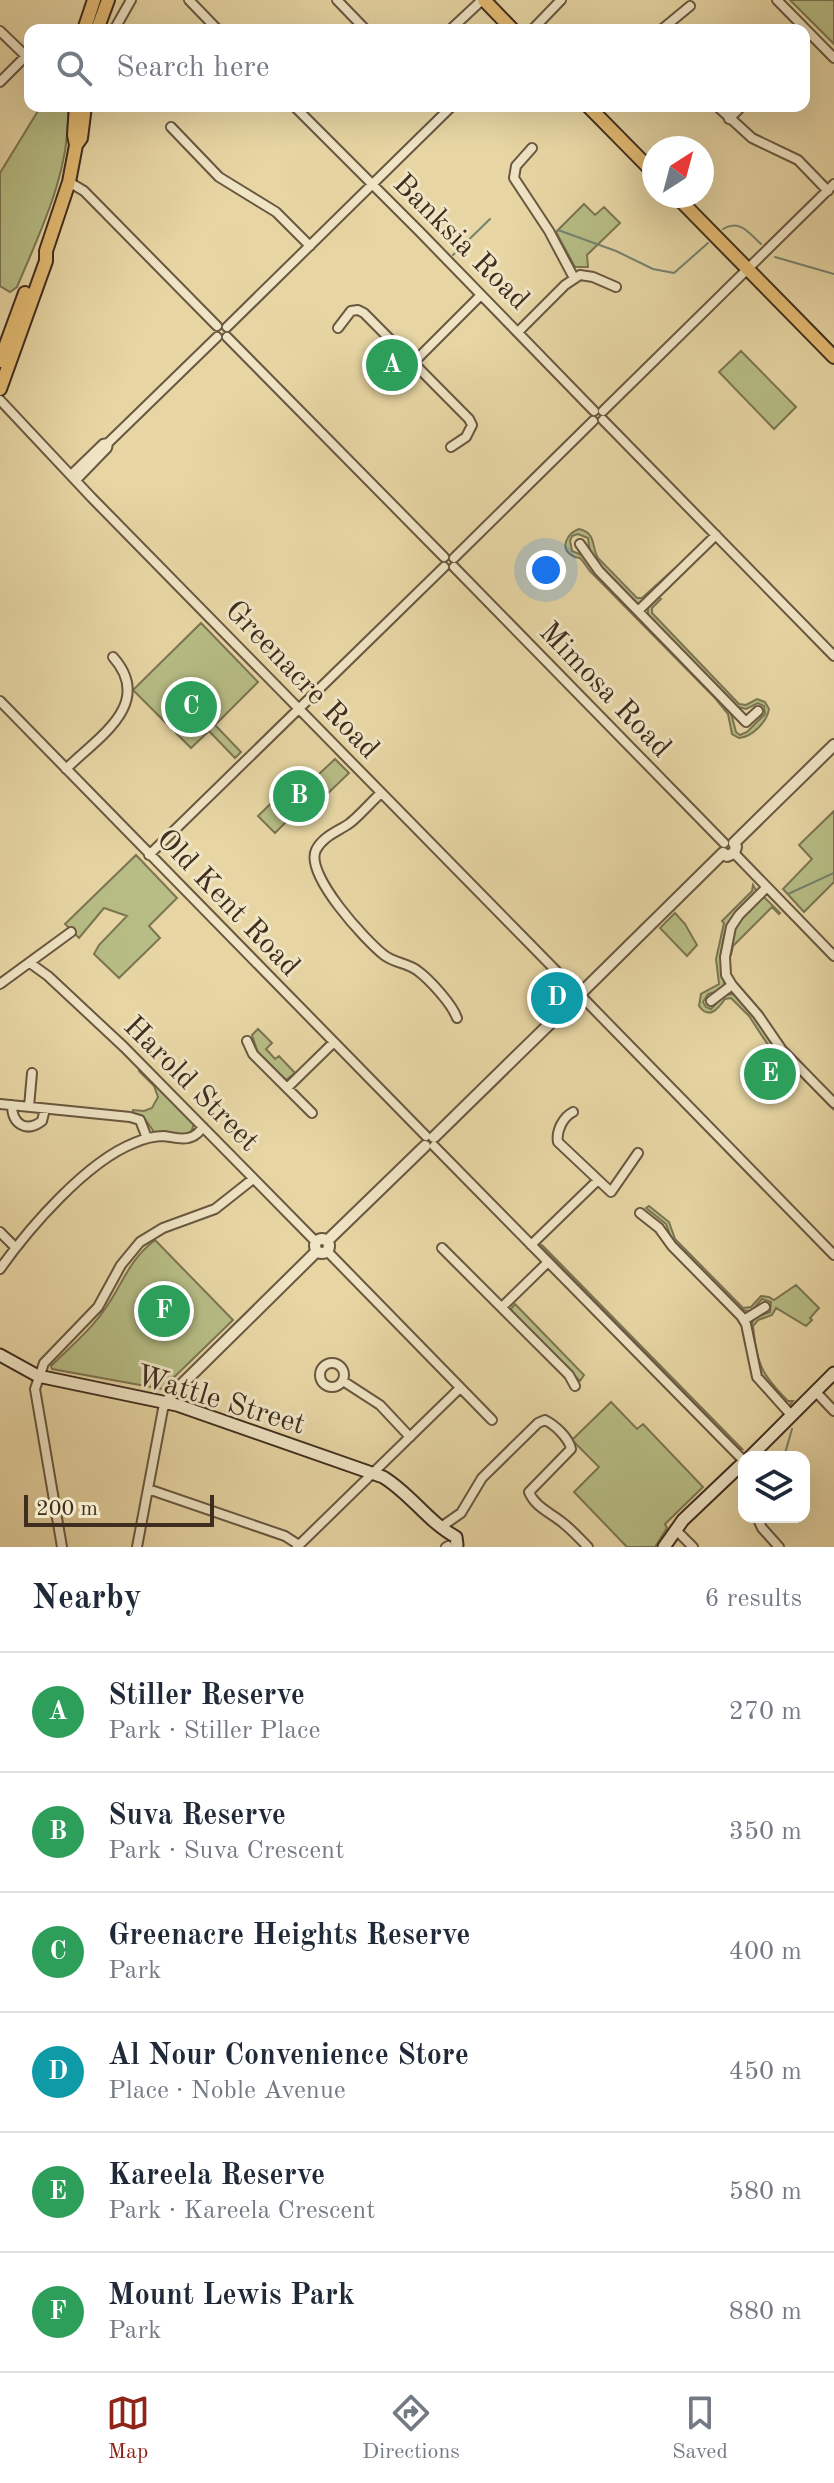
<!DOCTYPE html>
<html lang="en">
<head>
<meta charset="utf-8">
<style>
	:root { --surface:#fff; --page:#f2f2f3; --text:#1f2937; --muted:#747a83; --line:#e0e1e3; --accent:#8f2418 }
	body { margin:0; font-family:"Old Standard TT",serif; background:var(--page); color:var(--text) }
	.controls { position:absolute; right:24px; bottom:24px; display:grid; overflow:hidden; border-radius:16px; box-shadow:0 8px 32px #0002 }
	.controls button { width:72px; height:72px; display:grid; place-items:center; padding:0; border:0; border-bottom:2px solid var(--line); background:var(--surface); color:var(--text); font:40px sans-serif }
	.compass { position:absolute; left:642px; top:136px; width:72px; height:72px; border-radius:50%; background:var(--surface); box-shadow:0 8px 32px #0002; rotate:36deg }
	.scale { position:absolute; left:24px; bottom:20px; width:190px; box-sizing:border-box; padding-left:8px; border:4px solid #3f2d1f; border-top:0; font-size:22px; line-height:28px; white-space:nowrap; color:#3f2d1f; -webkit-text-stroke:6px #efe4c4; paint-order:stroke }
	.you { position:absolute; left:546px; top:570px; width:28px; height:28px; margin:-20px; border:6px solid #fff; border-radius:50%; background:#1a73e8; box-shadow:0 0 0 12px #1a73e833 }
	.badge { display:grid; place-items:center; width:52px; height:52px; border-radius:50%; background:var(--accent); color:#fff; font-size:26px; font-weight:700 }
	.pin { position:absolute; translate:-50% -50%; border:4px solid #fff; box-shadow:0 2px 8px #0006 }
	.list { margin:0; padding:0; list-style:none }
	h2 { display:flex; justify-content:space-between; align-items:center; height:104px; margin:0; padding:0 32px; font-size:34px }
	h2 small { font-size:26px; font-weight:400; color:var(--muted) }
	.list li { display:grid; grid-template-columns:52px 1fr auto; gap:24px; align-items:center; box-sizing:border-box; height:120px; padding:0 32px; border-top:2px solid var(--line) }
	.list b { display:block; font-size:30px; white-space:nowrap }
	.list p { margin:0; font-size:26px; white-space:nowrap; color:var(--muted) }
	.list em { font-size:26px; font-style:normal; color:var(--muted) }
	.icon { flex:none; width:44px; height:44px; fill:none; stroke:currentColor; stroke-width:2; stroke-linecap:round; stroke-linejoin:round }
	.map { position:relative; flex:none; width:834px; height:1547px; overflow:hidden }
	.search { position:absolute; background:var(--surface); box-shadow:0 8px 32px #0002; left:24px; right:24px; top:24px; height:88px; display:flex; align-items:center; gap:20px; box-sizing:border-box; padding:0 28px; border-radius:16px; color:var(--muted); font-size:30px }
	.sheet { height:824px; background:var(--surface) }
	nav { display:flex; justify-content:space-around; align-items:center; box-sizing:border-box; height:112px; border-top:2px solid var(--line); background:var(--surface); font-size:22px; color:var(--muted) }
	nav a { display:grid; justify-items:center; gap:4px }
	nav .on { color:var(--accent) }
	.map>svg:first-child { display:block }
	.green { fill:#b7bd85; stroke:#7b7552; stroke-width:2 }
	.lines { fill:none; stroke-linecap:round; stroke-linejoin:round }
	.stream { stroke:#74816f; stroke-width:2 }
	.minor-casing { stroke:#695740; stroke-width:12 }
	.tertiary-casing { stroke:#695740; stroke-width:14 }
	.secondary-casing { stroke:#3f2d1f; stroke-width:15 }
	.primary-casing { stroke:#3f2d1f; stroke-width:16 }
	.trunk-casing { stroke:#3f2d1f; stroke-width:16 }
	.minor { stroke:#efe4c4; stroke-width:8 }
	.tertiary { stroke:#efe4c4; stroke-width:10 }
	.secondary { stroke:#efe4c4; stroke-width:11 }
	.primary { stroke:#e4bb72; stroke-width:12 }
	.trunk { stroke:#e4bb72; stroke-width:12 }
	.labels { text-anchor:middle; stroke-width:6; stroke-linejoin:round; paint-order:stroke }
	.street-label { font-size:30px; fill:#3f2d1f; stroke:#efe4c4 }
</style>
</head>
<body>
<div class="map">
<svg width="834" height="1547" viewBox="0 0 834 1547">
	<rect width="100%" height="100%" fill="#e7d6a4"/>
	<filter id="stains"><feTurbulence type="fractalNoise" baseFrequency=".0025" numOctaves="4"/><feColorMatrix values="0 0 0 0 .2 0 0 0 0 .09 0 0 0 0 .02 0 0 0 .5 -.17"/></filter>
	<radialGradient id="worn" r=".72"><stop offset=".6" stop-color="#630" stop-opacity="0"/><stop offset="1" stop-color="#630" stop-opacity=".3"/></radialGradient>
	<path class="green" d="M790,0H834V44Z
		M41,106H68C71,170 41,230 17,287L10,292L0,286V173Z
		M584,204L595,215L604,207L620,223L587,255L588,267H575L556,232Z
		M390,347L411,368L395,384L374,363Z
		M741,351L796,407L774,429L719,372Z
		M579,529C597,533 591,547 598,558L637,598H642L674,569V571L641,603H637L594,559L590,552L588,538L578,534L572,536L570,541L572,551L584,556L731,713L736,732L740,735L747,732L765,714L764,706L758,703L746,709L735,706L648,615V607L657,597L661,599L652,608V613L739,704L746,705L757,699L765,702L769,709C767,722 752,737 739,738L732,734L728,714L715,698L589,570C587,567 582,560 580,558C578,557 575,558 573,556C558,548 568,533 579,529Z
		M201,623L258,682L215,725L241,752L235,758L209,731L191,748L133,690Z
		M335,759L349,773L324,797L321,794L306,802L275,833L258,816L293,782L302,790Z
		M834,811V882L804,912L783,889L812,859L799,845Z
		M136,855L177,898L149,926L160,938L119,978L94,954L99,945L127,916L104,908L79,938L65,924Z
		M753,885L757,892C735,914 721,927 721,960C721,969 725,977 724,986L715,992L708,994L703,1002L706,1007L711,1009L724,995L733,994L739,998L752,1012L776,1048L834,1110L775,1049L773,1052L792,1071L767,1097L747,1077L772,1051L749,1016L731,998L725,999C718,1009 709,1020 699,1006L701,994L719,984L716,959L724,923L722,921L752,891Z
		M764,897L780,913L779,914L772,907L733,946L731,955L728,954C733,926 741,914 764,897Z
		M675,913L685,924L697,945L687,956L660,928Z
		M258,1029L272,1043L266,1049L275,1059L279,1056L295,1073L286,1080L258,1053L252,1035Z
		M141,1069L194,1124L191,1132L185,1135L154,1132L145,1119L134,1114L133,1110L144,1111L152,1108L158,1097L154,1086L139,1071Z
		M649,1206L669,1222L675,1239L743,1308L751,1307L761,1296L769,1297L774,1300L796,1285L819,1308L810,1318L812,1320L806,1326L776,1308L772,1315L758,1320L753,1326C757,1364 761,1374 788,1401H793L789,1406L760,1375L750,1329L754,1318L770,1312L771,1302L762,1299L751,1312L739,1309L672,1240L666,1224L646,1208Z
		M155,1240L233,1320L162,1389L52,1369L51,1366C70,1347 92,1329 107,1306C124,1281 129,1260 155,1240Z
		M540,1244L543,1246L742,1449L737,1448Z
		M515,1304L584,1375L580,1381L512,1311L511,1309Z
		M611,1402L637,1429L643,1424L703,1487L665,1524L667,1528L655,1547H627L574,1492L599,1467L572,1440Z"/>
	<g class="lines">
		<path class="stream" d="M723,229C740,219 749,233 761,244
			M558,230L616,251L653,269L674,273L708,243
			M453,255L490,219
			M775,257L834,274
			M788,894L834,873
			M784,1457L792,1429
			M768,1520L769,1517"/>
		<g class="minor-casing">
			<path id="minor" d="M189,0L218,30
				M337,0L366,30
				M777,0L834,58
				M114,30L131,0
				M450,30L482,0
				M532,30L561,0
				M661,30L690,6
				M0,31L30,60
				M0,82L25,57
				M294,106L420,232L594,411
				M717,106L752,138L798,160L828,191
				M729,119L742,106
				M171,127L219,177L276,212L310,246
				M532,148L516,166L514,178L549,231L574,278
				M69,182L84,191L217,326
				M227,327L452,106
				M338,328L351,311L358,310L364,313L469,419L472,425L466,437L451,447
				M518,332L565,285L580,275L593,277L616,287
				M227,337L444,557
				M413,363L481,295
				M0,400L92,498L574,989
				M603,411L834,184
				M603,420L834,656
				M71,475L103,444L108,443L217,337
				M76,480L107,448L108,443
				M580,544L599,571L746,722L758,711
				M454,558L593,421
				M454,567L724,843
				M639,610L716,535
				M0,701L426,1136
				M66,769C97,738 155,704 113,657
				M381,793C371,802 361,814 350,823C339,831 323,836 316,850C304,874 366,941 384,955C394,963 408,963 418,971C430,980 452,1004 457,1018
				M734,853L834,956
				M149,855L444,567
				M767,887L739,915L731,927L725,957L726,975L732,985L758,1015L782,1050L834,1103
				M30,963L48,976L124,1047L316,1242
				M0,984L71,932
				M584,999L834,1255
				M711,1001L732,985
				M247,1041L253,1054L312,1113
				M287,1088L333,1043
				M0,1104L130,1117L140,1120L147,1138
				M12,1105C12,1124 26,1133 42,1121L45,1109
				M29,1107L32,1073
				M573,1112C563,1117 556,1131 558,1142L611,1192L638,1153
				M434,1146L744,1461
				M640,1213L659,1228L672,1246L741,1316L746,1324L757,1377L792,1416
				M0,1232L15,1247
				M531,1245L597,1181
				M442,1248L569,1375L575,1386
				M327,1251L492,1420
				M0,1269C29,1228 86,1162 134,1143C143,1139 153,1136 164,1136C172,1137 180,1140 188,1138C195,1137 199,1132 203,1127
				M502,1307L548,1262
				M744,1320L765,1307
				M320 1375a12 12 0 1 1 24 0a12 12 0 1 1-24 0Z
				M343,1381L380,1405L410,1437
				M816,1392L834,1411
				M148,1489L285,1536L299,1545
				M757,1517L762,1528L779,1547
				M441,1527L461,1513L482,1478L538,1423L545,1420C555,1425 569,1438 571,1449L529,1492C535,1507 551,1513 563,1523C572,1530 580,1539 588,1547
				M675,1529L693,1547
				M62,1547L35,1389L44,1363L98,1307L121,1265L140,1242L163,1228L215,1209L253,1179
				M137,1547L163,1409L167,1402
				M297,1547L460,1388
				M446,1547L448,1546"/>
		</g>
		<g class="tertiary-casing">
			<path id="tertiary" d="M734,843L834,745
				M723,853L727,856L734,853L736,847L734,843
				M584,990L723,853
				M434,1137L575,999
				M315 1246a7 7 0 1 1 14 0a7 7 0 1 1-14 0Z
				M327,1241L425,1146
				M167,1402L173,1393L317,1251"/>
		</g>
		<g class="secondary-casing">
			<path id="secondary" d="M0,1355L38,1376L177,1405L383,1477C410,1493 428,1522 456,1537L457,1545
				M750,1457L834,1373
				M664,1547L683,1520L744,1462"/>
		</g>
		<g class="primary-casing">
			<path id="primary" d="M484,0L513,30
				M588,106L654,173
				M676,196L834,357"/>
		</g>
		<g class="trunk-casing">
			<path id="trunk" d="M84,30L94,0
				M97,30L108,0
				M76,106L74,135L76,145
				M0,361L25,293
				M0,389L46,261V251L69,182L76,145L81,138L85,106"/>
		</g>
		<use href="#minor" class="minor"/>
		<use href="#tertiary" class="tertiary"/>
		<use href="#secondary" class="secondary"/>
		<use href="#primary" class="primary"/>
		<use href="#trunk" class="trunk"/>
	</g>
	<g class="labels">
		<g class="street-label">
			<text transform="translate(462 241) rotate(45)" y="10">Banksia Road</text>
			<text transform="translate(303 679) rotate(46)" y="10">Greenacre Road</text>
			<text transform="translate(606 689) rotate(46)" y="10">Mimosa Road</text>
			<text transform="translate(229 902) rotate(46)" y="10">Old Kent Road</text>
			<text transform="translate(192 1083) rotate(45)" y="10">Harold Street</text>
			<text transform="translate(221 1399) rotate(17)" y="10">Wattle Street</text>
		</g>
	</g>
	<rect width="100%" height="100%" filter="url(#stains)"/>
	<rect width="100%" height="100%" fill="url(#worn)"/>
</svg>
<div class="controls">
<button><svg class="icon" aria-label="layers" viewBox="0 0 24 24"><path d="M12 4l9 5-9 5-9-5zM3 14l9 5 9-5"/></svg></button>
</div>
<svg class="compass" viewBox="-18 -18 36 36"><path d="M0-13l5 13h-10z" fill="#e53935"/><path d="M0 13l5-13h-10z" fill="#747a83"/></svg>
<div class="scale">200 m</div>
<div class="you"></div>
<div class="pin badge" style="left:392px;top:365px;background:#2e9e5b">A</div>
<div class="pin badge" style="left:299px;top:796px;background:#2e9e5b">B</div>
<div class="pin badge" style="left:191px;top:707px;background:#2e9e5b">C</div>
<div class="pin badge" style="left:557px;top:998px;background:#0f9aa8">D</div>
<div class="pin badge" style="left:770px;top:1074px;background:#2e9e5b">E</div>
<div class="pin badge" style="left:164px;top:1311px;background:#2e9e5b">F</div>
<div class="search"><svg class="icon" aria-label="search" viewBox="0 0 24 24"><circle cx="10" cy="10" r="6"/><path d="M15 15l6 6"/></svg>Search here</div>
</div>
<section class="sheet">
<h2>Nearby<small>6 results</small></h2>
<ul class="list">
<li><span class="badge" style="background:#2e9e5b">A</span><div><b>Stiller Reserve</b><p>Park · Stiller Place</p></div><em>270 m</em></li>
<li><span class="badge" style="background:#2e9e5b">B</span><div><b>Suva Reserve</b><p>Park · Suva Crescent</p></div><em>350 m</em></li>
<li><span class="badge" style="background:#2e9e5b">C</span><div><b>Greenacre Heights Reserve</b><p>Park</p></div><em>400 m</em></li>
<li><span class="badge" style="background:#0f9aa8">D</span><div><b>Al Nour Convenience Store</b><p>Place · Noble Avenue</p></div><em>450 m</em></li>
<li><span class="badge" style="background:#2e9e5b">E</span><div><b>Kareela Reserve</b><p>Park · Kareela Crescent</p></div><em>580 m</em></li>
<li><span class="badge" style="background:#2e9e5b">F</span><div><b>Mount Lewis Park</b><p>Park</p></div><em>880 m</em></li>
</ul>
</section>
<nav>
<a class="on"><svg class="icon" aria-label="map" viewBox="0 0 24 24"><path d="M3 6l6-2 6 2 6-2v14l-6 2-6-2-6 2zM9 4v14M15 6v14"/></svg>Map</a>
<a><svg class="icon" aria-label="directions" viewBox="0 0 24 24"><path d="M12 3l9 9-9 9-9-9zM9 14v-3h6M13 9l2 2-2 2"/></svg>Directions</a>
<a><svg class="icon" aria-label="saved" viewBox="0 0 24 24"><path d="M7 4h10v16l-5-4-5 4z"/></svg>Saved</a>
</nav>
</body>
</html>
